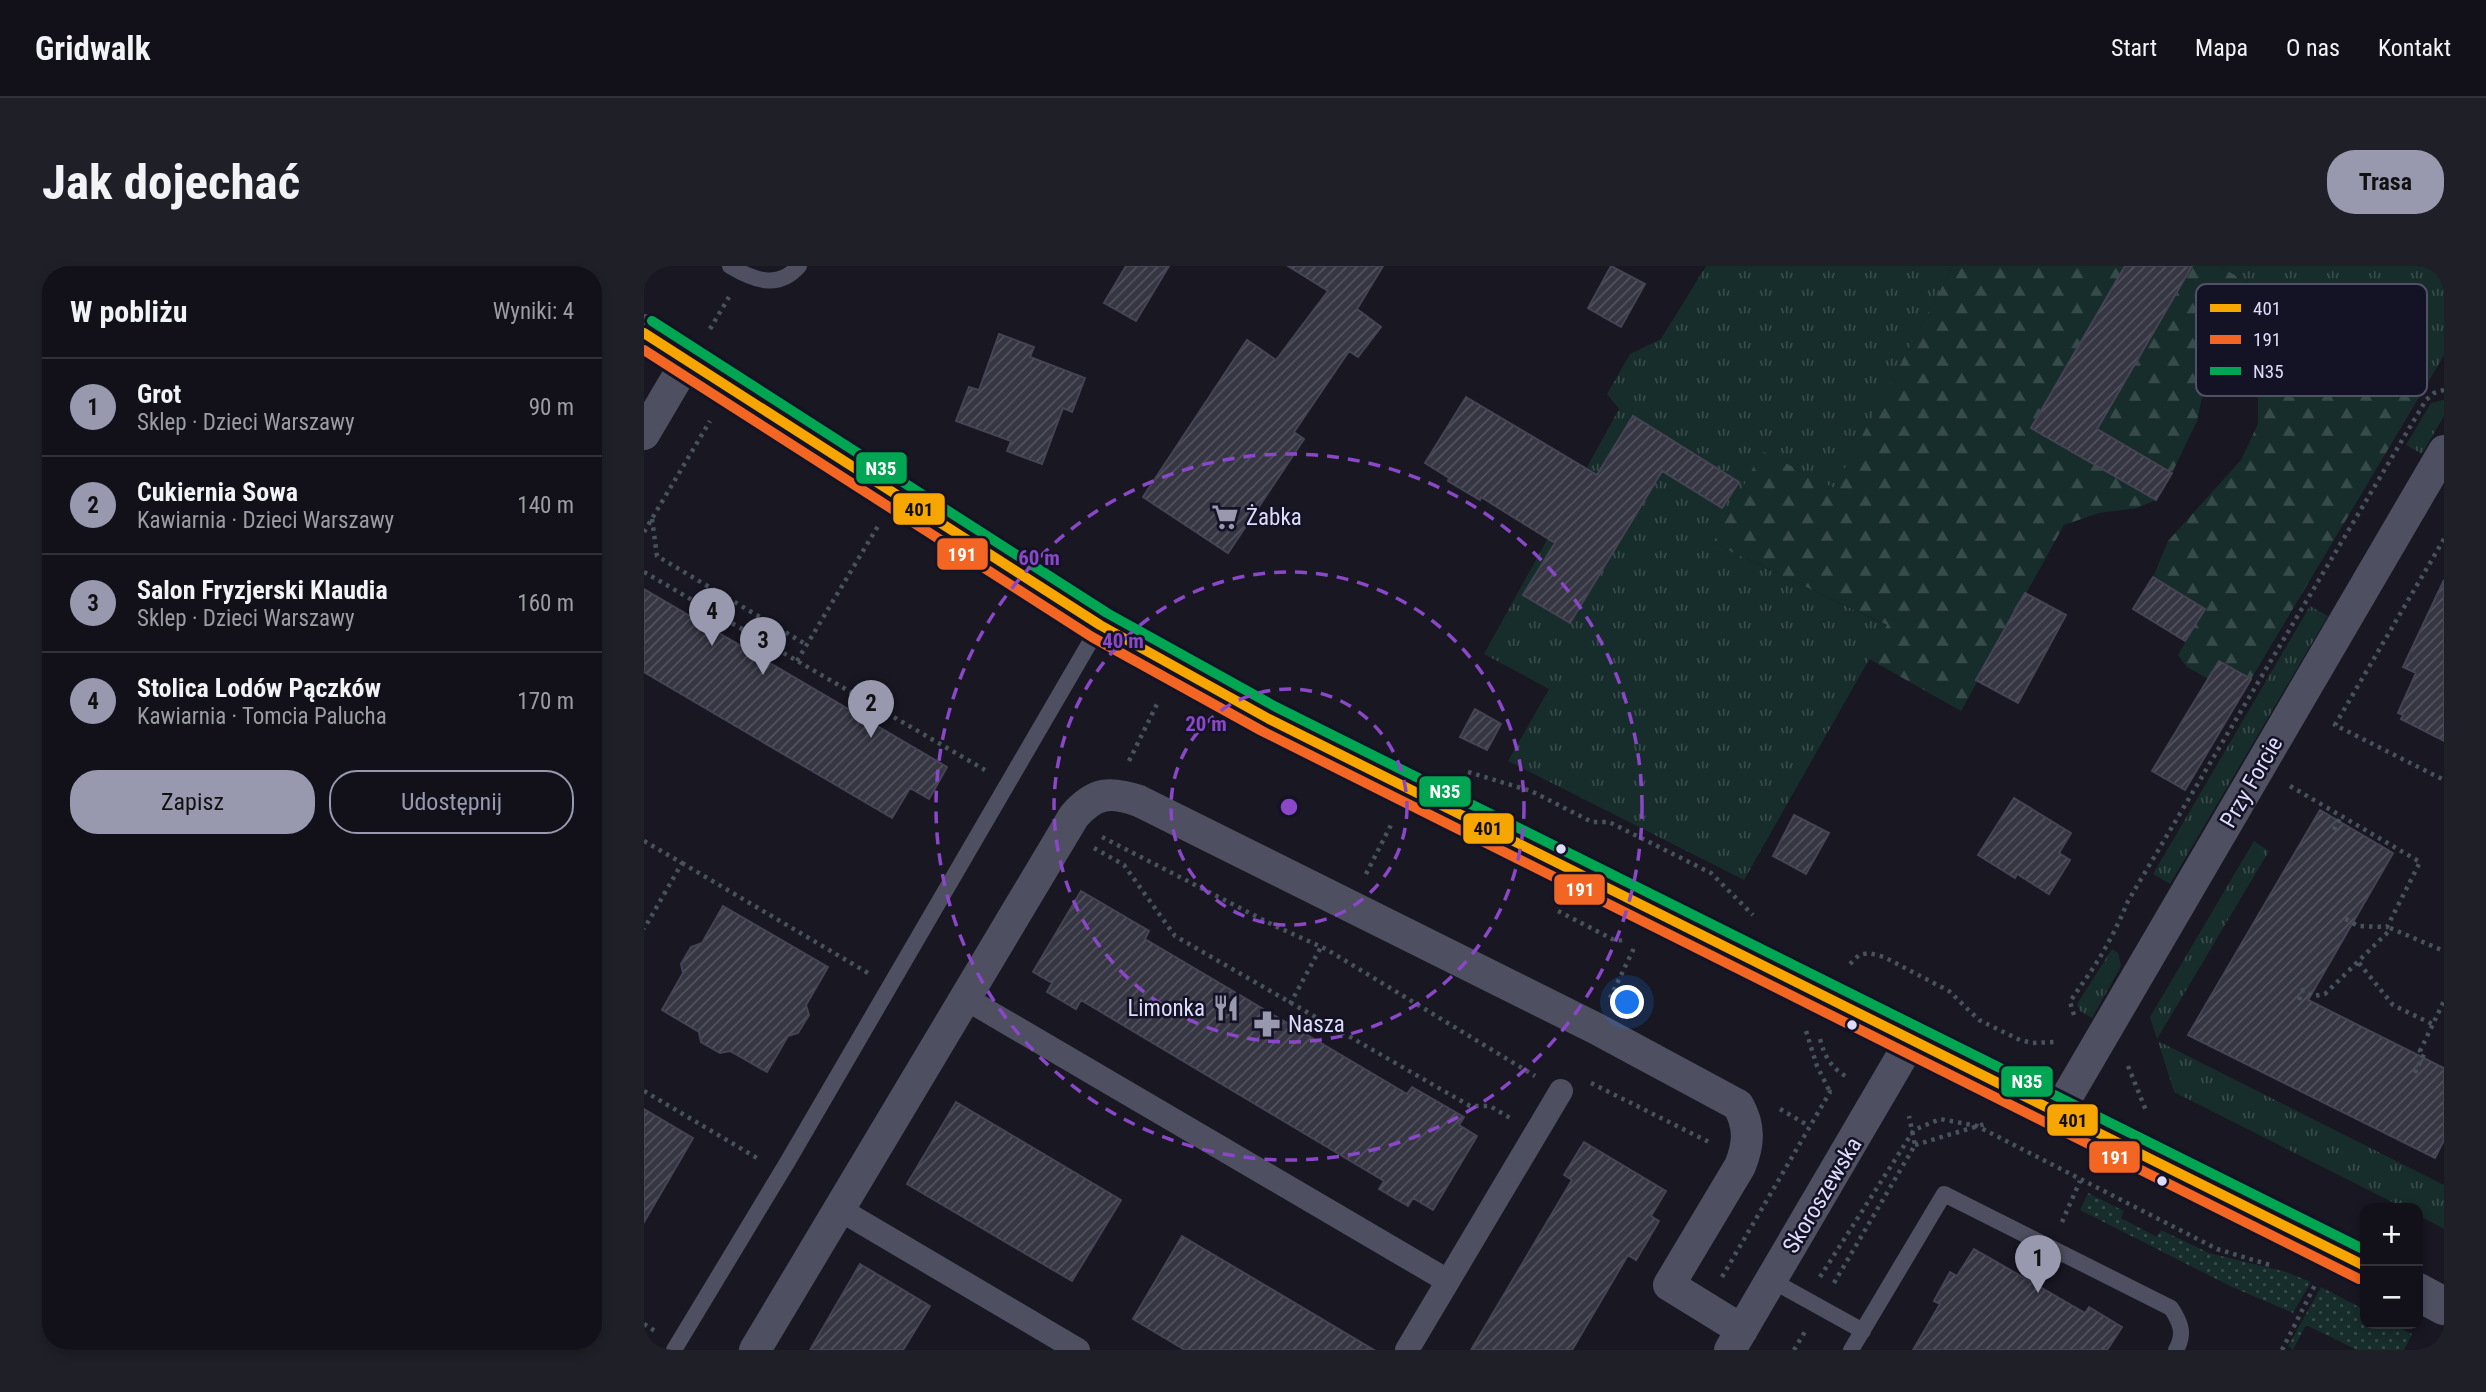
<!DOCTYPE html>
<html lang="pl">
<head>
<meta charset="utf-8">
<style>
	:root { --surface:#12111a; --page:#1f1f27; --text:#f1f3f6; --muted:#9c9da2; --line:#313139; --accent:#9898af }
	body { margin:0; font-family:"Roboto Condensed",sans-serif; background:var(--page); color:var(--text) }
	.controls { position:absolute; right:21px; bottom:21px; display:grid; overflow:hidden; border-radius:14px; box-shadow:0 4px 10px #0003 }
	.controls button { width:63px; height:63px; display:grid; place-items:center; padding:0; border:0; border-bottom:2px solid var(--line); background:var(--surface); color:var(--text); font:35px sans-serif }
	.you { position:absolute; left:984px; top:737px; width:24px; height:24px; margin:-18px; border:5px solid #fff; border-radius:50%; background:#1a73e8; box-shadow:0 0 0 10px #1a73e833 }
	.badge { display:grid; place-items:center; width:46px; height:46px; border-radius:50%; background:var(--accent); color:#111; font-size:23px; font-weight:700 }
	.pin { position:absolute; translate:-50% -58px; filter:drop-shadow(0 2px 4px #0008) }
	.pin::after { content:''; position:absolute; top:37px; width:24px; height:21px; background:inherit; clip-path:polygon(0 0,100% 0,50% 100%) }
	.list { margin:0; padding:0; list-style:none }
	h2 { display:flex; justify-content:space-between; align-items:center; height:91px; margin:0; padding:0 28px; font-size:30px }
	h2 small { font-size:23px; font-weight:400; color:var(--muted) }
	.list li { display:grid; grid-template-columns:46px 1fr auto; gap:21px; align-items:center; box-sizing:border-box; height:98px; padding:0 28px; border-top:2px solid var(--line) }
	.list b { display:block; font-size:26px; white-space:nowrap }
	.list p { margin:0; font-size:23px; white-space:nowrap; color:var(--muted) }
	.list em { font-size:23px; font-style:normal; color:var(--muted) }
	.actions { display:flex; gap:14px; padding:21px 28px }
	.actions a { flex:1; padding:16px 0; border:2px solid var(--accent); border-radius:28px; text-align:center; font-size:24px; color:var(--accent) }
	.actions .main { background:var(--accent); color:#111 }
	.map { position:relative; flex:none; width:1800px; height:1084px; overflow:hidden; border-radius:28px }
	header { display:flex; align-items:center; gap:42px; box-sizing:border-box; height:98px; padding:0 35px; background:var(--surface); border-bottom:2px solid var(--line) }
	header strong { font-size:33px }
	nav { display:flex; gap:38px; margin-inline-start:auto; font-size:24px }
	.intro { display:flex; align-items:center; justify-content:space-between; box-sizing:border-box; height:168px; padding:0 42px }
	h1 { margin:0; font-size:49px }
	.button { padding:18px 32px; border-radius:28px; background:var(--accent); color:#111; font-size:24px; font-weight:700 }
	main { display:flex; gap:42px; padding:0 42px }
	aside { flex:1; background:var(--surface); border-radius:28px; box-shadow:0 4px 10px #0003 }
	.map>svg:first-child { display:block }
	.grass { fill:url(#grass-tufts) }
	.forest { fill:url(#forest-firs) }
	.park { fill:url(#park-dots) }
	.building { fill:url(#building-hatch); stroke:#454354; stroke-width:2 }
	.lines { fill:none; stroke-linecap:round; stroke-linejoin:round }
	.path { stroke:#47535c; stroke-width:4.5; stroke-dasharray:3.5 5; stroke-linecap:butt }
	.service { stroke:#4e4f61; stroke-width:16 }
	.pedestrian { stroke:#4e4f61; stroke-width:24 }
	.minor { stroke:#4e4f61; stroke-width:32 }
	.tertiary { stroke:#4e4f61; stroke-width:38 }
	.bus-1-casing { stroke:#141326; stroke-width:16 }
	.bus-2-casing { stroke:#141326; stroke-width:16 }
	.bus-3-casing { stroke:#141326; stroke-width:16 }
	.bus-1 { stroke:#f7a600; stroke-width:10 }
	.bus-2 { stroke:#f26522; stroke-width:10 }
	.bus-3 { stroke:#00a651; stroke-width:10 }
	.ring { fill:none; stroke:#8a47c8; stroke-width:3.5; stroke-dasharray:12 9 }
	.bus-dot { fill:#ddddfb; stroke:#141326; stroke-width:2.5 }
	.labels { text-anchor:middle; stroke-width:5; stroke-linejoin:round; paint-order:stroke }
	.poi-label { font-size:23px; fill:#ddddfb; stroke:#141326; text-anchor:start }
	.street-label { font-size:23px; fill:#ddddfb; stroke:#141326 }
	.key { fill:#141326; stroke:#505066; stroke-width:2 }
	.key-label { font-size:19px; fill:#ddddfb }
	.centre { fill:#8a47c8; stroke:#141326; stroke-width:3.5 }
	.ring-label { font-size:21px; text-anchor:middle; font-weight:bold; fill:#8a47c8; stroke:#141326; stroke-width:5; stroke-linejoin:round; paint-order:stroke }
	.line-badge { stroke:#141326; stroke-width:2.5 }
	.badge-label { font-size:19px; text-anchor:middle; font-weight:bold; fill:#fff }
	.pale-badge-label { font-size:19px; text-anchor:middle; font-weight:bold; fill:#111 }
</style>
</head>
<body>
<header>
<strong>Gridwalk</strong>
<nav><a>Start</a><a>Mapa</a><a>O nas</a><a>Kontakt</a></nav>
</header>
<div class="intro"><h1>Jak dojechać</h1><a class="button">Trasa</a></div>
<main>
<aside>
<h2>W pobliżu<small>Wyniki: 4</small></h2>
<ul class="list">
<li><span class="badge">1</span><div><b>Grot</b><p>Sklep · Dzieci Warszawy</p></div><em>90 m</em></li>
<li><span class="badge">2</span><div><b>Cukiernia Sowa</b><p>Kawiarnia · Dzieci Warszawy</p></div><em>140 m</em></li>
<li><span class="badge">3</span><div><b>Salon Fryzjerski Klaudia</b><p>Sklep · Dzieci Warszawy</p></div><em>160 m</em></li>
<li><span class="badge">4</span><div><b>Stolica Lodów Pączków</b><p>Kawiarnia · Tomcia Palucha</p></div><em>170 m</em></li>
</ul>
<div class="actions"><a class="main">Zapisz</a><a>Udostępnij</a></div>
</aside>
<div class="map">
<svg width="1800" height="1084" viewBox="0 0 1800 1084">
	<defs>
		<pattern id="grass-tufts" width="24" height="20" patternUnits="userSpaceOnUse" patternTransform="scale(1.75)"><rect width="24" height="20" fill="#172d2b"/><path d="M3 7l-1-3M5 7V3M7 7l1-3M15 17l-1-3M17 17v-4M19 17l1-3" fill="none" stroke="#384b4b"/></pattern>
		<pattern id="forest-firs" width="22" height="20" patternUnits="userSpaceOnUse" patternTransform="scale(1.75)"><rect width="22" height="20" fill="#172d2b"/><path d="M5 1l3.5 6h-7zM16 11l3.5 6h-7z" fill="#384b4b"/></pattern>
		<pattern id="park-dots" width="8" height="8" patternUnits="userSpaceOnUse" patternTransform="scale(1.75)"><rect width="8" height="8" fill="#172d2b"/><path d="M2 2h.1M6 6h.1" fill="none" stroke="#384b4b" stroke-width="1.8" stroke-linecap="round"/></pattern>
		<pattern id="building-hatch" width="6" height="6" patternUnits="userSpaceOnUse" patternTransform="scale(1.75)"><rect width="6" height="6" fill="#363643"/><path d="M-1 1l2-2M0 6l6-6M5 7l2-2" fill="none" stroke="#53535f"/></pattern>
	</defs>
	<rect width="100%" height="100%" fill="#181722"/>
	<path class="grass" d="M1062,0H1309L1190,223L1069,277L1244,360L1100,614L864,495L905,423L840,388L975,143L963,128L986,88L1017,73Z
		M1575,0H1800V89L1783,118Z
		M1800,134V150L1778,188L1762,179L1787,137Z
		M1666,340L1684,350L1526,618L1509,608Z
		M1610,575L1625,585L1513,773L1506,751Z
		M1468,683L1474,687L1477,700L1448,752L1436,745L1433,738Z
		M1514,775L1800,919V963L1774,949V942H1760L1530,826Z"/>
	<path class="forest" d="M1309,0H1481L1388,162L1512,234L1493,242L1455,247L1420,259L1317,445L1225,393L1243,359L1069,277L1118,185L1190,222Z
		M1527,0H1575L1783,118L1607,413L1575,395L1564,413L1543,401L1534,389L1561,343L1509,311L1524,275L1597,194L1614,158V131L1580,108L1560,122L1553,155L1528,207L1453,163L1542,9Z"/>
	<path class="park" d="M1444,927L1480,945L1477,952L1513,971L1517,964L1565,987L1642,1006L1667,1016L1649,1047L1588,1021L1436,944Z
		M1677,1021L1721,1044V1058H1748L1768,1068L1760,1084H1713L1662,1059L1649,1084L1644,1080Z"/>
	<path class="building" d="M482,0H525L492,55L460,37Z
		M644,0H739L713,43L737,61L714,91L705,85L650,166L660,173L584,287L499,231L603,74L632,94L684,25Z
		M967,0L1001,18L977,61L944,42Z
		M1481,0H1548L1453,163L1528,207L1512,234L1387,162Z
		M355,68L390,81L386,91L441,112L428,146L419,142L398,198L363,185L367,175L312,155L325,121L335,124Z
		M822,131L953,209L989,150L1095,216L1078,242L1018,205L926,357L879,329L911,277L837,231L836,234L804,215L805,212L781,197Z
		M1509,311L1561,343L1541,375L1489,343Z
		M1800,314V475L1757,453L1759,449L1754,447L1772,407L1759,401Z
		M0,323L303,501L285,533L266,522L248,552L0,406Z
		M1381,327L1422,349L1374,437L1332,414Z
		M1575,395L1607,413L1541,524L1508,505Z
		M831,443L857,458L843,484L816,471Z
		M1370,532L1427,567L1415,587L1426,594L1405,628L1373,608L1371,612L1334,589Z
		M1676,544L1749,587L1664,734L1800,802V874L1791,892L1544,769Z
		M1150,549L1185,567L1162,608L1129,590Z
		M437,625L505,665L501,673L763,828L768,821L820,851L815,859L833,870L789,944L769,932L764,940L735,923L740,915L437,734L432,743L403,726L408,717L389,706Z
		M79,640L184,701L162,739L165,749L154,767L144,770L123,806L86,785L76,787L57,776L55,766L18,744L39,707L37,698L47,681L58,677Z
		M312,836L477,934L428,1015L263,918Z
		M0,843L49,872L0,956Z
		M940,876L1022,925L1007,950L1015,955L992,994L984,989L928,1084H827L928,914L920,909Z
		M538,970L730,1084H541L489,1053Z
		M1330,983L1441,1047L1445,1041L1478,1061L1463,1084H1269L1296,1038L1290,1035L1306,1006L1313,1010Z
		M216,998L286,1040L259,1084H166Z"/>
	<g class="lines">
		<path class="path" d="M66,63L85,31
			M8,253L13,290L163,379
			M0,266L66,155
			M1800,273L1691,459L1800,514
			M0,306L341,504
			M153,395L234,260
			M485,495L515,434
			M824,506L887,525L948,556H965L1067,607L1109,649
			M1646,520L1776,596L1743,661L1714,660L1700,652
			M1690,564L1697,550
			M458,571L631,660L682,683L891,810
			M0,575L38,597L0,663
			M450,582L480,599L531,670L826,840H846L866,852
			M38,597L224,707
			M722,608L748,557
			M914,645L972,675L979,674
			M1746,662L1800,685
			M1715,697L1749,739L1788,758
			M1206,698L1215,689L1225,687L1240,691L1305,725L1335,754L1376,774L1388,777L1412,776
			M966,732L991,680
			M1655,734L1659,724L1669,730L1681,728L1747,663
			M646,738L677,681
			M1430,749L1426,736C1434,723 1443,712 1451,699C1464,679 1475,657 1484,635L1782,134L1790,127L1800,124
			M1162,765L1173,800L1186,826
			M1176,773C1181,792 1188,803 1205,812
			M1484,800L1503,847
			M1771,807L1780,788L1776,785L1800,735
			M947,817L1067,877
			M0,825L113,892
			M1136,843L1165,860
			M1271,879L1344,857
			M1418,956L1436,915
			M1078,1011L1186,826H1192
			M1176,1011L1270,864L1296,853L1333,860L1573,983L1626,999
			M1190,1017L1271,879L1265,850
			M0,1058L11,1065
			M1150,1084L1162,1064
			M1638,1084L1672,1017"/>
		<path class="service" d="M86,0C109,14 134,24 155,0
			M1127,1014L1219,1065
			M30,1084L144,895L456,359
			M1207,1084L1300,928L1527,1042C1537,1057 1541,1068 1532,1084"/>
		<path class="pedestrian" d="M321,732L804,1015L763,1084
			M195,943L434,1084
			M804,1015L917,825"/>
		<path class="minor" d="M0,168L43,95
			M1414,846L1800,185
			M111,1084L430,550C451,526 466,525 495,535L951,762L1094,839C1106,860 1105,878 1096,900L1025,1019L1098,1064
			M1086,1084L1268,773"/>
		<path class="tertiary" d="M0,67L456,359L625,453L1721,1000
			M1774,1026L1800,1040"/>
		<g class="bus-1-casing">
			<path id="bus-1" d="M0,67L456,359L625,453L1721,1000"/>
		</g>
		<g class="bus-2-casing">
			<path id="bus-2" d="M0,84L448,371L618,465L1715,1013"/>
		</g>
		<g class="bus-3-casing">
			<path id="bus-3" d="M8,55L463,347L632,441L1721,984"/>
		</g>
		<use href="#bus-1" class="bus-1"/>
		<use href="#bus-2" class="bus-2"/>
		<use href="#bus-3" class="bus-3"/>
	</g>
	<g class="ring">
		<circle cx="645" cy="541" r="118"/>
		<circle cx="645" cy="541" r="235"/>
		<circle cx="645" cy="541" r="353"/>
	</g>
	<defs>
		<g id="supermarket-bare" transform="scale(2.1)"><path d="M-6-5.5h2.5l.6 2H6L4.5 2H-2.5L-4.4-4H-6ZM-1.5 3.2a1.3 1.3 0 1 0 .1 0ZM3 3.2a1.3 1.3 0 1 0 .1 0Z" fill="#9898af" stroke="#141326" stroke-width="2.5" paint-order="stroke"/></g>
		<g id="restaurant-bare" transform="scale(2.1)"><path d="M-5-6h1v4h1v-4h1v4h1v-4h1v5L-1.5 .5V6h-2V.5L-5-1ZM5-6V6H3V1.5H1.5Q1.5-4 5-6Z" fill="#9898af" stroke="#141326" stroke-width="2.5" paint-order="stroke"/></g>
		<g id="pharmacy-bare" transform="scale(2.1)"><path d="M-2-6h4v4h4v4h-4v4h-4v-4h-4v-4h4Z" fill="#9898af" stroke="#141326" stroke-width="2.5" paint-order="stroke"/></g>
	</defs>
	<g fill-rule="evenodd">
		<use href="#supermarket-bare" x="581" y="251"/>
		<use href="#restaurant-bare" x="582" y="742"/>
		<use href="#pharmacy-bare" x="623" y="758"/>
	</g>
	<g class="bus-dot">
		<circle cx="917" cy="583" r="6"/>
		<circle cx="1208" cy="759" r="6"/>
		<circle cx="1518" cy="915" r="6"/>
	</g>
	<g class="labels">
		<g class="poi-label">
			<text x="602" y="259">Żabka</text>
			<text x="561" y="750" text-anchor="end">Limonka</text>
			<text x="644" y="766">Nasza</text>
		</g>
		<g class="street-label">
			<text transform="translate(1607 516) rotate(-60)" y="8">Przy Forcie</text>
			<text transform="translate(1178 929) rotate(-59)" y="8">Skoroszewska</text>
		</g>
	</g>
	<rect x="1552" y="18" width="231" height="112" rx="10" class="key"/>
	<rect x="1566" y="38" width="31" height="8" fill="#f7a600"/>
	<rect x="1566" y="69" width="31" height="9" fill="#f26522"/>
	<rect x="1566" y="101" width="31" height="8" fill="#00a651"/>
	<g class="key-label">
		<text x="1609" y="49">401</text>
		<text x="1609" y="80">191</text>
		<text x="1609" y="112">N35</text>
	</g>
	<circle cx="645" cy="541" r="10" class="centre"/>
	<g class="ring-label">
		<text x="395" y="299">60 m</text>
		<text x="479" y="382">40 m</text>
		<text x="562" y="465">20 m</text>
	</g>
	<g class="line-badge">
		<rect x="211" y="185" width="53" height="34" rx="7" fill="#00a651"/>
		<rect x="248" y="226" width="54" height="34" rx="7" fill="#f7a600"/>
		<rect x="292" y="271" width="53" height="34" rx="7" fill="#f26522"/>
		<rect x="774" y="509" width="54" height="33" rx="7" fill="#00a651"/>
		<rect x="818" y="546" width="53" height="33" rx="7" fill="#f7a600"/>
		<rect x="909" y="607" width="53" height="33" rx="7" fill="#f26522"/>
		<rect x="1356" y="799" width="54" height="33" rx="7" fill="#00a651"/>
		<rect x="1402" y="837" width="53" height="34" rx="7" fill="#f7a600"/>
		<rect x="1444" y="874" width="53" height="34" rx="7" fill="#f26522"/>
	</g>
	<g class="badge-label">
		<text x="237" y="209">N35</text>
		<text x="318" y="295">191</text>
		<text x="801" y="532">N35</text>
		<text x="936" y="630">191</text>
		<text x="1383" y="822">N35</text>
		<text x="1471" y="898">191</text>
	</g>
	<g class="pale-badge-label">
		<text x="275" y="250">401</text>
		<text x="844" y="569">401</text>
		<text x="1429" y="861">401</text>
	</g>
</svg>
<div class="controls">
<button>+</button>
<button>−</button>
</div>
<div class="you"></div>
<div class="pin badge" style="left:1394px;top:1027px">1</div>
<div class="pin badge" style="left:227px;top:472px">2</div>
<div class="pin badge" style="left:119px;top:409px">3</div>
<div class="pin badge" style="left:68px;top:380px">4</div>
</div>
</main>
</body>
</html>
